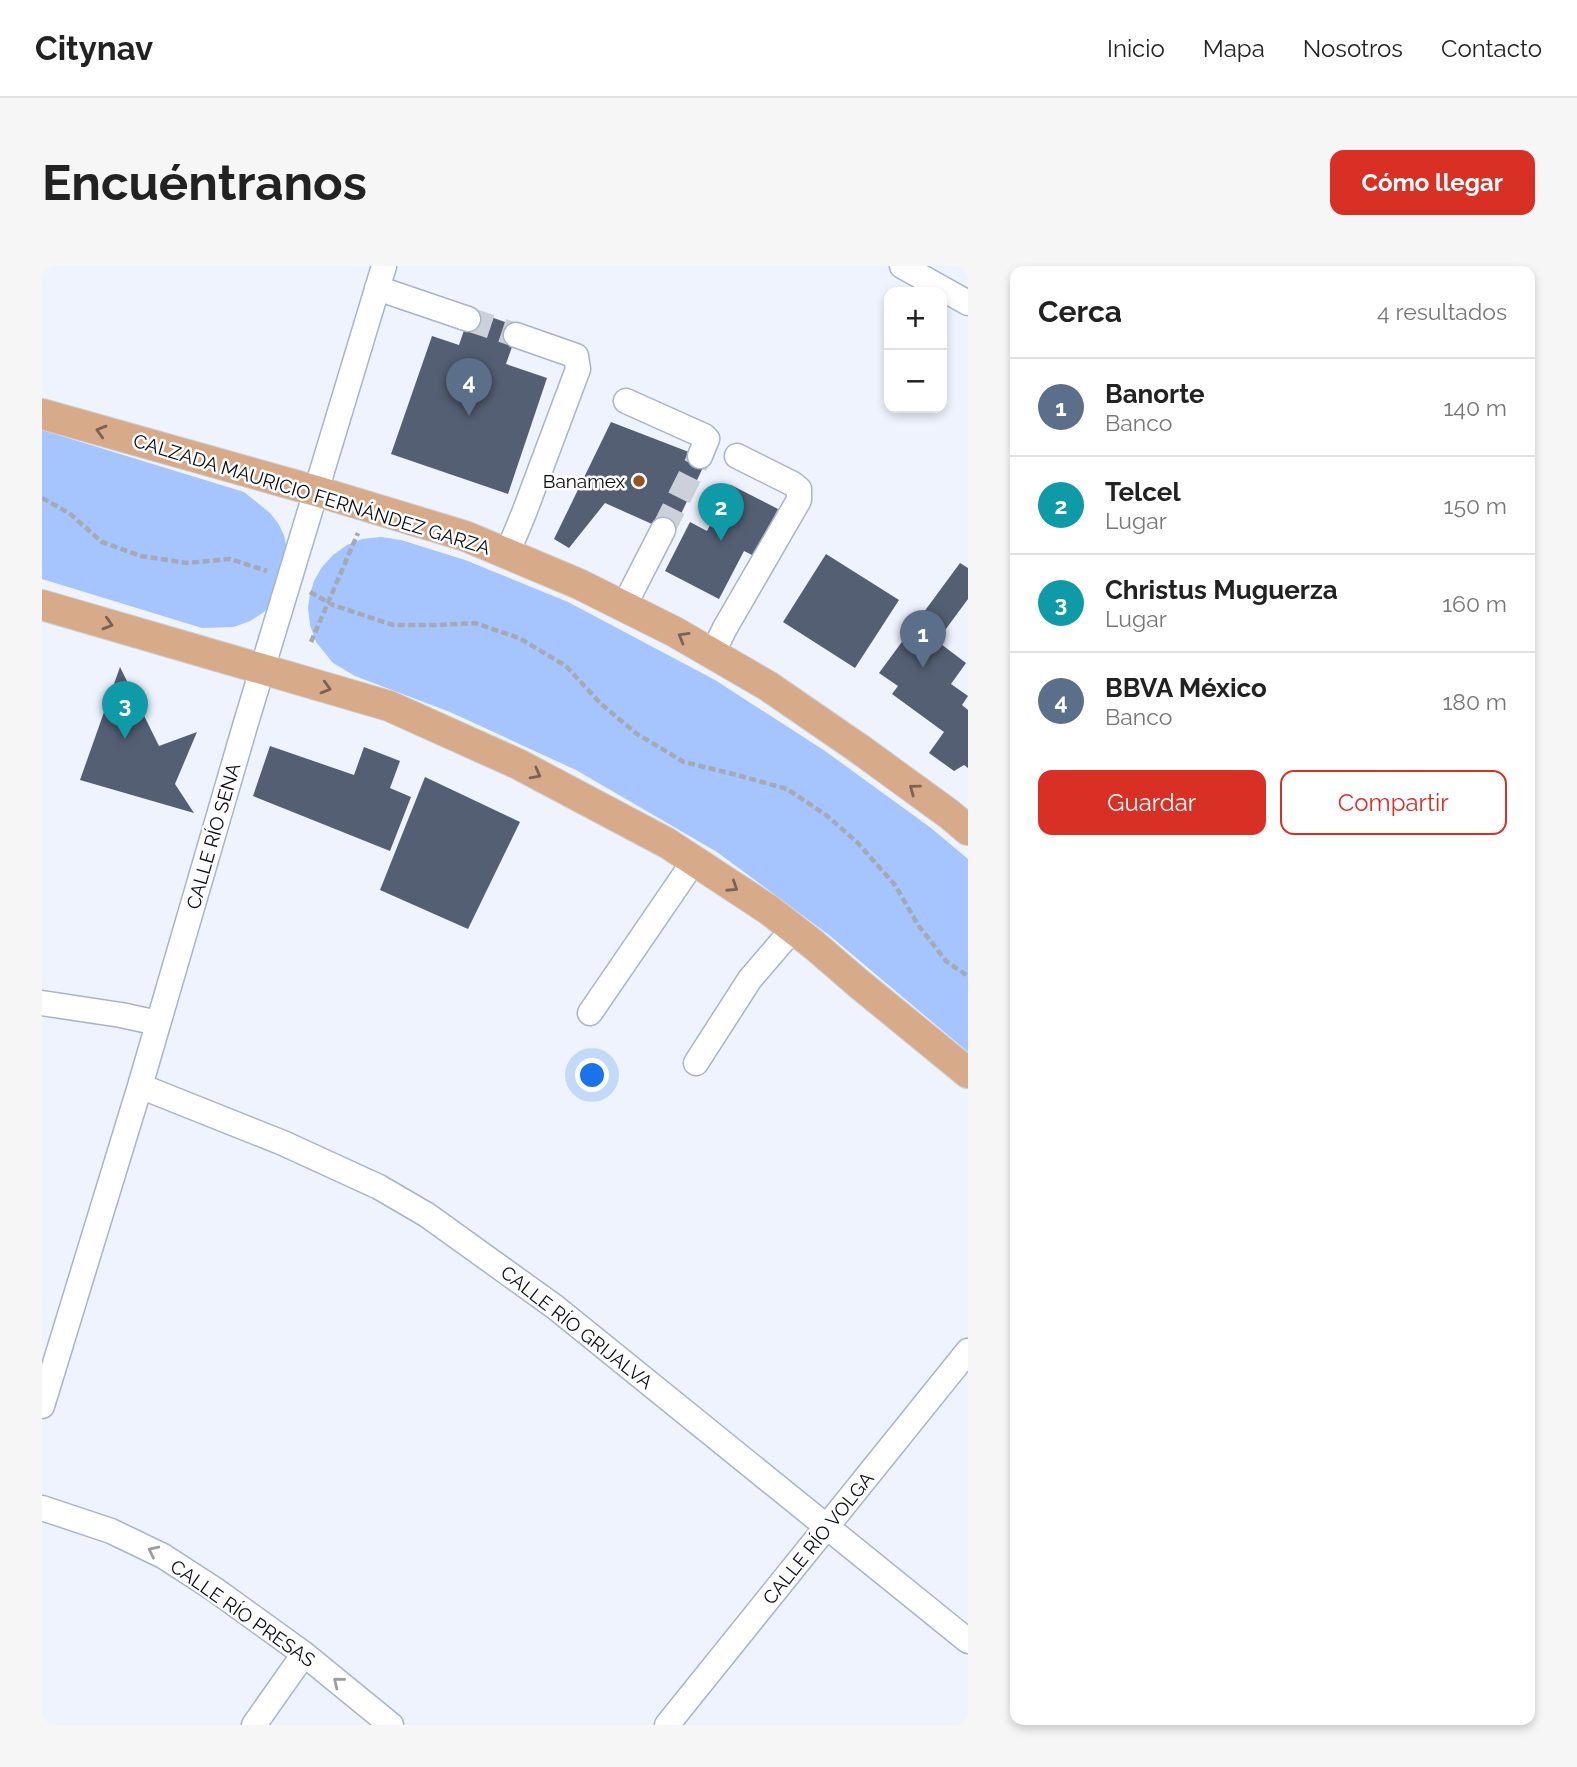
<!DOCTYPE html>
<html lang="es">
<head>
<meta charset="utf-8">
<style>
	:root { --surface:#fff; --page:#f6f6f6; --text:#222; --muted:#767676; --line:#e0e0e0; --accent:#d93025 }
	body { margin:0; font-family:Raleway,sans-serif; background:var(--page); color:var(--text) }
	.controls { position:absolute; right:21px; top:21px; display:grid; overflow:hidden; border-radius:14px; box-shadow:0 4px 10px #0003 }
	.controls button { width:63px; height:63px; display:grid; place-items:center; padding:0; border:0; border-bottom:2px solid var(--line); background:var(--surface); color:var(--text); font:35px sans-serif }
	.you { position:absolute; left:551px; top:810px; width:24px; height:24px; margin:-18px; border:5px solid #fff; border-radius:50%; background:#1a73e8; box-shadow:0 0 0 10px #1a73e833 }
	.badge { display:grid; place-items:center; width:46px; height:46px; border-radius:50%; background:var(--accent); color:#fff; font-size:23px; font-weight:700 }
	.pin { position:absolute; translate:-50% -58px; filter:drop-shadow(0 2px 4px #0008) }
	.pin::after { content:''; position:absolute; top:37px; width:24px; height:21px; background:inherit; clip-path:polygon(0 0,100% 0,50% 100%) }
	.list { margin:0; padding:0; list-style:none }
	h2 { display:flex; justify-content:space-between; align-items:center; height:91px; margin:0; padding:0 28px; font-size:30px }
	h2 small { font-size:23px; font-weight:400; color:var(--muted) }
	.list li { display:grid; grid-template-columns:46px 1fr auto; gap:21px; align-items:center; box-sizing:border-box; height:98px; padding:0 28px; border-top:2px solid var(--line) }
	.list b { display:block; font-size:26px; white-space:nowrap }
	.list p { margin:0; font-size:23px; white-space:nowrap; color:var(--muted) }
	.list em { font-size:23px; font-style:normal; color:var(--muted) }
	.actions { display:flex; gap:14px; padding:21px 28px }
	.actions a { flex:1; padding:16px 0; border:2px solid var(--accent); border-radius:14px; text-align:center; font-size:24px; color:var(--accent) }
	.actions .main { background:var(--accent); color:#fff }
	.map { position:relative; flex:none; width:926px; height:1459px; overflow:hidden; border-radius:14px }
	header { display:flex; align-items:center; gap:42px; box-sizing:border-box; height:98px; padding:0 35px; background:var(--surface); border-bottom:2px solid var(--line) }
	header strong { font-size:33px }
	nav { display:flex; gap:38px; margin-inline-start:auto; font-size:24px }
	.intro { display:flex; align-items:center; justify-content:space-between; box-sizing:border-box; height:168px; padding:0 42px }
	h1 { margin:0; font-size:49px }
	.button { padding:18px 32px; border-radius:14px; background:var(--accent); color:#fff; font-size:24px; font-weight:700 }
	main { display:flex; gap:42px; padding:0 42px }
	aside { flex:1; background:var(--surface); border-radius:14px; box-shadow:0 4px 10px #0003 }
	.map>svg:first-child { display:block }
	.green { fill:#a6c4fd }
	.building { fill:#545f73 }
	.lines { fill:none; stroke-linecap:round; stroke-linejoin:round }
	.minor-tunnel { stroke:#ccd0da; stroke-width:24; stroke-dasharray:24 12; stroke-linecap:butt }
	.minor-casing { stroke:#a8b4ca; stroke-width:27 }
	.major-casing { stroke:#ceced0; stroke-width:32 }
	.path { stroke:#a5a9b2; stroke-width:4.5; stroke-dasharray:7 3.5; stroke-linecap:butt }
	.minor { stroke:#fff; stroke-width:24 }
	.major { stroke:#d7aa89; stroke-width:30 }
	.oneway { stroke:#7a6254 }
	.oneway2 { stroke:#9c9da1 }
	.poi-dot { fill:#955420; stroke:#fff; stroke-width:2.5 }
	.labels { text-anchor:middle; stroke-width:5; stroke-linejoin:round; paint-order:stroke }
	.poi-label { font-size:19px; fill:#080b13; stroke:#fff; text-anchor:end }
	.street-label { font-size:19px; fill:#080b13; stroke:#fff }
</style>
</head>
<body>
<header>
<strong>Citynav</strong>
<nav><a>Inicio</a><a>Mapa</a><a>Nosotros</a><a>Contacto</a></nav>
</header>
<div class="intro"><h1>Encuéntranos</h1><a class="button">Cómo llegar</a></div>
<main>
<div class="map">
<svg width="926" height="1459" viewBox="0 0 926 1459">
	<rect width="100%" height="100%" fill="#eef3fd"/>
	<path class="green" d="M0,164L202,226L228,247L236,257L242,269L245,284L232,335L222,346L208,355L192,361L160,362L0,313Z
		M339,271L359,274L423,294L526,336L673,414L783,485L889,562L926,593V786L787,669L675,586L534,504L408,446L313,410L291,397L274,376L268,359L266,342L268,328L272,315L280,301L291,289L305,279L320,273Z"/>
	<path class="building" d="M429,44L477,61L464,98L505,112L466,228L349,188L390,70L417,79Z
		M569,156L665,193L630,267L563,237L527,282L512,273Z
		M689,219L736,243L712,290L702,285L677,333L623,305L648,256L665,265Z
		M784,288L857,334L813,402L741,356Z
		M918,297L926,302V333L895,375L924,397L909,418L926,430L920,439L926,444V502L922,499L912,505L887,487L902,466L850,428L856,420L837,407Z
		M78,401L117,480L155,466L133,518L152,547L38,514Z
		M228,480L312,509L322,481L358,495L348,522L369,531L348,585L211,530Z
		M383,511L478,556L426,663L338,624Z"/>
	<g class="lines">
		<path class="minor-tunnel" d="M426,53L474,69
			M621,264L658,190"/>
		<g class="minor-casing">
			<path id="minor" d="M860,0L926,37
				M335,22L426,53
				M584,135L662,170L665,173L658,190
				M465,288L482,247L536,103L534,90L474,69
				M582,340L621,264
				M670,388L683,362L757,234V223L751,218L695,190
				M0,737L79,749L116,757
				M548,747L652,595
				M654,797L708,713L751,663
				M98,820L241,877L337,921L385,949L513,1041L926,1375
				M0,1140L98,820L203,460L342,0
				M0,1242L69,1265L121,1290L172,1323L262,1388L349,1459
				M212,1459L262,1388
				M625,1459L926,1085"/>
		</g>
		<g class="major-casing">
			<path id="major" d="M0,148L274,225L423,270L537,318L633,366L726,420L819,484L907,548L926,564
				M0,339L347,440L476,498L625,577L727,644L772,679L816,717L926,807"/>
		</g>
		<path class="path" d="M0,232L27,247L60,276L99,290L145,297L188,293L225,305
			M268,326L291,339L351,359H397L433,357L477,372L524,400L559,438L595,468L642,496L695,509L745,523L784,549L815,576L853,619L876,659L904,695L926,710
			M269,376L316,267"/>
		<use href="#minor" class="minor"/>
		<use href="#major" class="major"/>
	</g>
	<defs><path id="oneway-chevron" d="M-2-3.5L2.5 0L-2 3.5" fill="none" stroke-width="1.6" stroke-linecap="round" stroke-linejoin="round" transform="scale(1.75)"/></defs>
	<g class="oneway">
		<use href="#oneway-chevron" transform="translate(59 165) rotate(-164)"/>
		<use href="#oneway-chevron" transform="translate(66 358) rotate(16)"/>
		<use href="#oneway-chevron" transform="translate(641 371) rotate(-150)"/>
		<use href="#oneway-chevron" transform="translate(284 422) rotate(16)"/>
		<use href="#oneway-chevron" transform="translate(494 508) rotate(28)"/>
		<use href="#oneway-chevron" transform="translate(872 523) rotate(-144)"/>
		<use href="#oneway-chevron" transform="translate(691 621) rotate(33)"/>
	</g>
	<g class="oneway2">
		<use href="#oneway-chevron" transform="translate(111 1285) rotate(-154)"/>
		<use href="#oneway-chevron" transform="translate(296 1416) rotate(-141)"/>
	</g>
	<circle class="poi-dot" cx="597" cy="215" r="7"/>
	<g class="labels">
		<g class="poi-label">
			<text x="583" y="222">Banamex</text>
		</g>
		<g class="street-label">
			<text transform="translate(270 228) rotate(17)" y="7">CALZADA MAURICIO FERNÁNDEZ GARZA</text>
			<text transform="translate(171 570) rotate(-74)" y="7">CALLE RÍO SENA</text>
			<text transform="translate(535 1061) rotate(38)" y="7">CALLE RÍO GRIJALVA</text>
			<text transform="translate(776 1272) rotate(-51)" y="7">CALLE RÍO VOLGA</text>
			<text transform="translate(201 1347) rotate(35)" y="7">CALLE RÍO PRESAS</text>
		</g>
	</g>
</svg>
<div class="controls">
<button>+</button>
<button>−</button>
</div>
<div class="you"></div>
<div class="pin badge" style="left:881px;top:402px;background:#5c6f8a">1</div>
<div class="pin badge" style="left:679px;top:275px;background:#0f9aa8">2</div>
<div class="pin badge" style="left:83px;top:473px;background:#0f9aa8">3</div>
<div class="pin badge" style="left:427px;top:150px;background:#5c6f8a">4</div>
</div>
<aside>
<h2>Cerca<small>4 resultados</small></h2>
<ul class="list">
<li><span class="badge" style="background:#5c6f8a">1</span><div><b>Banorte</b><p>Banco</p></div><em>140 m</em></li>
<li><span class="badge" style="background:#0f9aa8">2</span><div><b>Telcel</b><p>Lugar</p></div><em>150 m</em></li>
<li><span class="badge" style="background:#0f9aa8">3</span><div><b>Christus Muguerza</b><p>Lugar</p></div><em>160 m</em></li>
<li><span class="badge" style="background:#5c6f8a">4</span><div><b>BBVA México</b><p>Banco</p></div><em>180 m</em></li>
</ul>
<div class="actions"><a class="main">Guardar</a><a>Compartir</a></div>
</aside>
</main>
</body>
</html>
